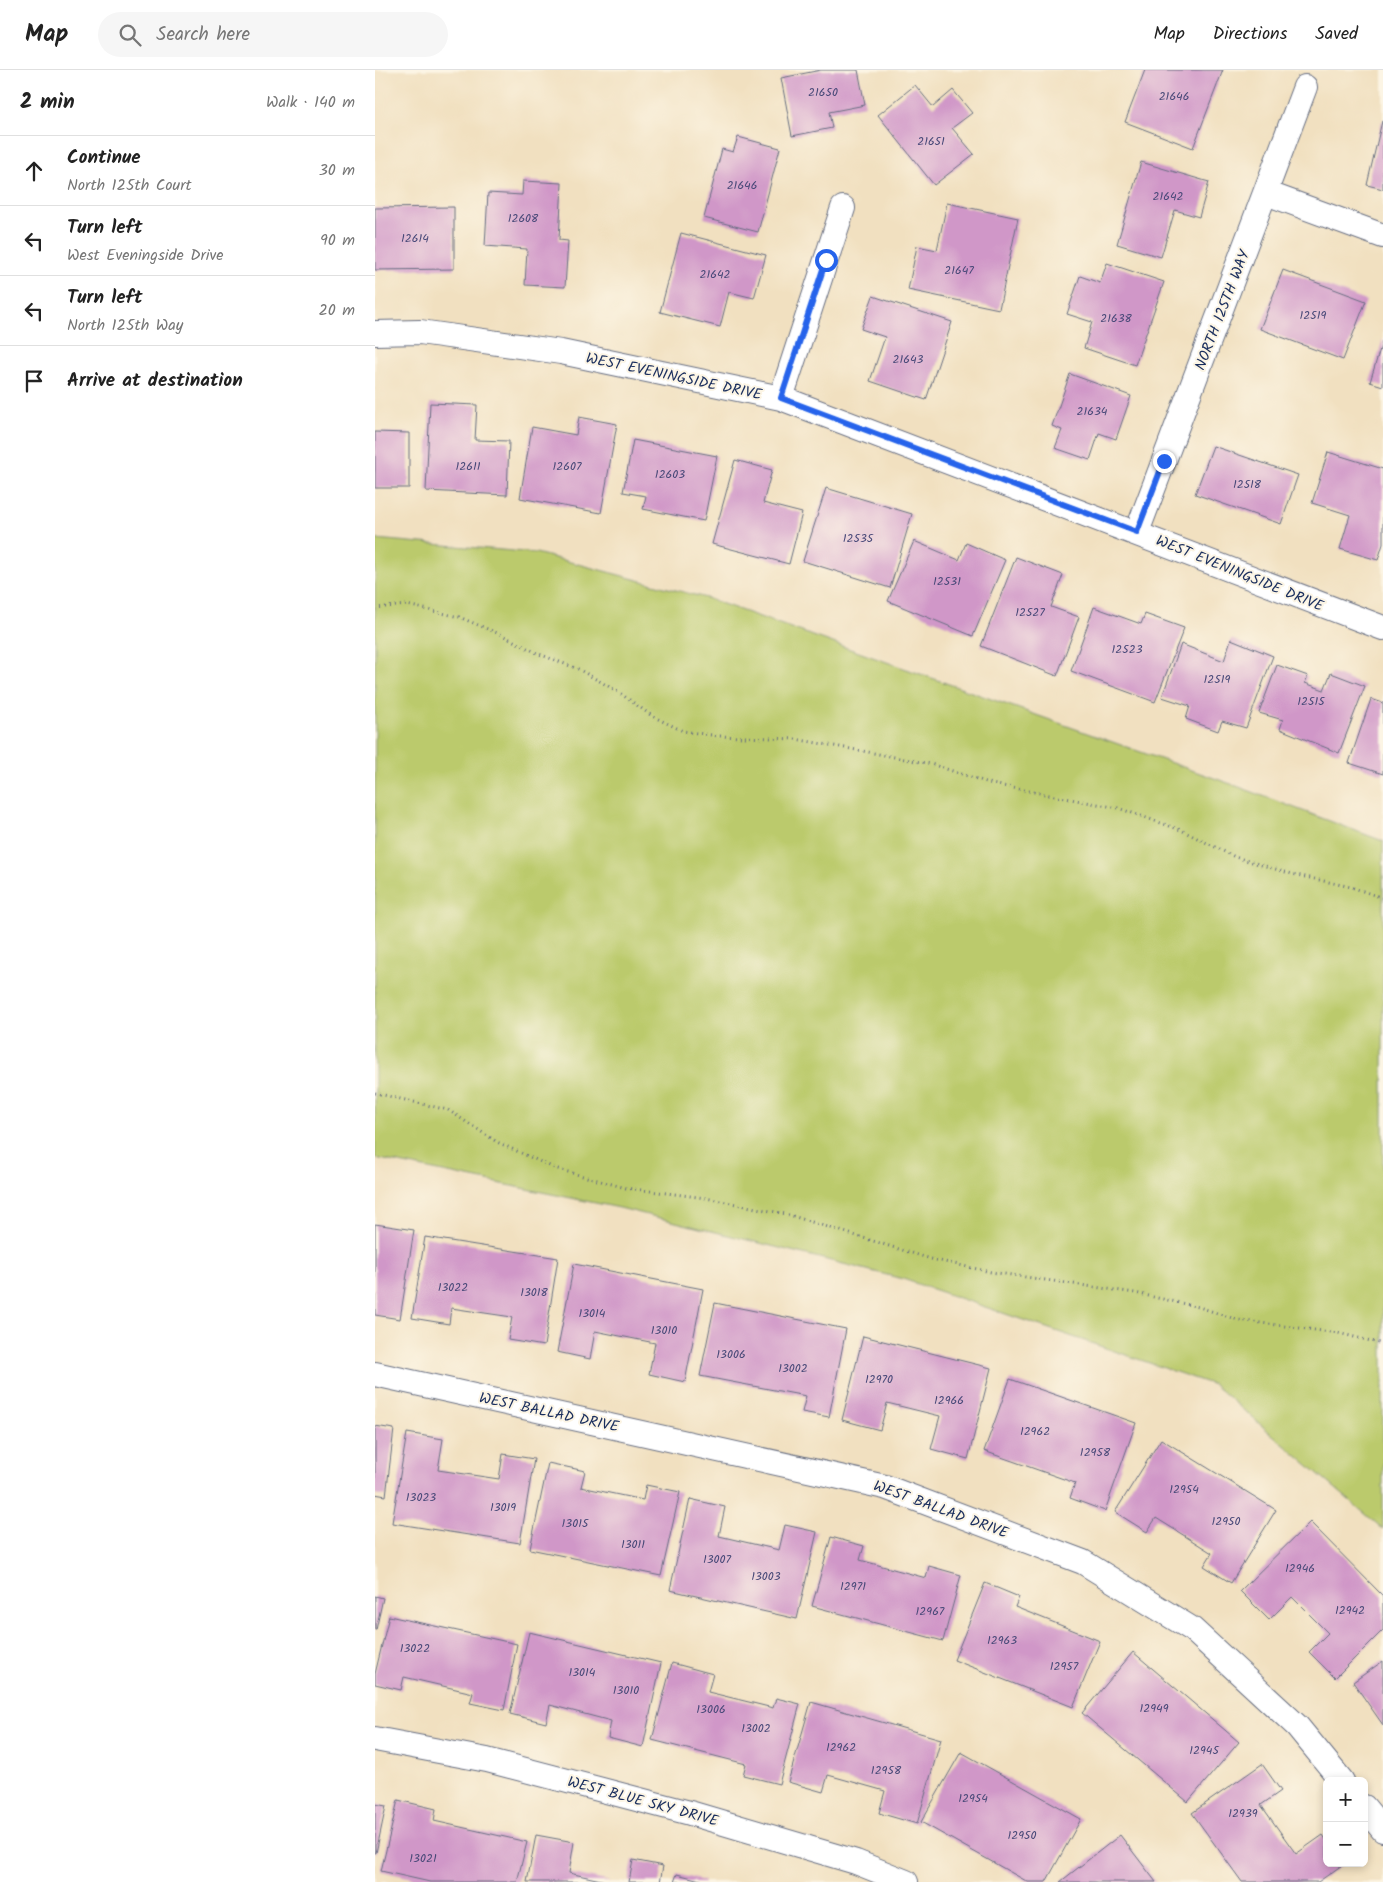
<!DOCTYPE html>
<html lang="en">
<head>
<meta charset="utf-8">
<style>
	:root { --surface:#fff; --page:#f6f6f6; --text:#222; --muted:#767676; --line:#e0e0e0 }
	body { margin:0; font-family:Kalam,sans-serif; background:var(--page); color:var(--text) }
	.controls { position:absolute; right:15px; bottom:15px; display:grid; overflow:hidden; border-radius:8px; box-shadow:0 2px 8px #0003 }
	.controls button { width:45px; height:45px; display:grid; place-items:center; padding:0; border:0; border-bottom:1px solid var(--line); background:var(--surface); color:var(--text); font:25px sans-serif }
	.stop { position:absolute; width:15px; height:15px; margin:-11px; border:4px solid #2563eb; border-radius:50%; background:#fff }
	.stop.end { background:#2563eb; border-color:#fff; box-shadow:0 1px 5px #0008 }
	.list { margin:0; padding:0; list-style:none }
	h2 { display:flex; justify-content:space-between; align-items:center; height:65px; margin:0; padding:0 20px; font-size:21px }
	h2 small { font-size:16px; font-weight:400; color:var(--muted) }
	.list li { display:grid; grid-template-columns:32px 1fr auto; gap:15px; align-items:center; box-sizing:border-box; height:70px; padding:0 20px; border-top:1px solid var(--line) }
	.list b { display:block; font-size:19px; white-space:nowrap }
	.list p { margin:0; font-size:16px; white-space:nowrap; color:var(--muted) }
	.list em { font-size:16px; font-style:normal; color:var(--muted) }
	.icon { flex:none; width:28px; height:28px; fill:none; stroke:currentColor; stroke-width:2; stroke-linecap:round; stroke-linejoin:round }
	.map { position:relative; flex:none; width:1008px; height:1812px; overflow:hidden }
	header { display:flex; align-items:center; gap:30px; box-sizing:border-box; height:70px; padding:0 25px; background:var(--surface); border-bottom:1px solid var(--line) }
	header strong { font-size:24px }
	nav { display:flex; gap:28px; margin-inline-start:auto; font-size:18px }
	.search { width:350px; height:45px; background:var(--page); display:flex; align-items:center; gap:12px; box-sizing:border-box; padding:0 18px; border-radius:28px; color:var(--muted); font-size:19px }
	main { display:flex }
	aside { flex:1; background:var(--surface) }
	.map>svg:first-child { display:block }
	.green { fill:#bbca6c; stroke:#6b7c65 }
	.building { fill:#d097c8 }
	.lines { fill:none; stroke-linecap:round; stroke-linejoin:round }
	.street-casing { stroke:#666d80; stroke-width:26 }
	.path { stroke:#666d80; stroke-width:3; stroke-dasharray:1 4; stroke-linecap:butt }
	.street { stroke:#fff; stroke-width:24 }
	.route { stroke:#2563eb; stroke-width:6 }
	.labels { text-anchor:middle; stroke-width:4; stroke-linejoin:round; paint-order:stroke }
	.number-label { font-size:12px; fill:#484978 }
	.street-label { font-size:15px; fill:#1b2f5e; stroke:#fcf5e5 }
</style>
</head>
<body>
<header>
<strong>Map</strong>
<div class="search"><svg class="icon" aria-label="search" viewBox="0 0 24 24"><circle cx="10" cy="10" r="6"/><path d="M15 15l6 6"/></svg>Search here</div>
<nav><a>Map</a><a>Directions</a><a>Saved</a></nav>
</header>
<main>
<aside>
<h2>2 min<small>Walk · 140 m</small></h2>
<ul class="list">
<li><svg class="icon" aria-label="ahead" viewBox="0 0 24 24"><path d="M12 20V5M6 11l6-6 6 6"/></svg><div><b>Continue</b><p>North 125th Court</p></div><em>30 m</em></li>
<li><svg class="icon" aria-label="left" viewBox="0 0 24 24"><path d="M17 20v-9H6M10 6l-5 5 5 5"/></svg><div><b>Turn left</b><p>West Eveningside Drive</p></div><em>90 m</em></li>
<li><svg class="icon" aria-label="left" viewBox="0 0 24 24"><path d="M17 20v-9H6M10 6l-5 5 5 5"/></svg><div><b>Turn left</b><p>North 125th Way</p></div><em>20 m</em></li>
<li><svg class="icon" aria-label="arrive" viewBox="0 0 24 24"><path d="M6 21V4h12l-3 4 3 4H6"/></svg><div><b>Arrive at destination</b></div></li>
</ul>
</aside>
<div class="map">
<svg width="1008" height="1812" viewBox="0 0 1008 1812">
	<rect width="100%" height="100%" fill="#fcf5e5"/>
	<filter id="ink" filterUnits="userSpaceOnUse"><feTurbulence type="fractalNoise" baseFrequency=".02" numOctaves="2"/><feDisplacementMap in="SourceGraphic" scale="10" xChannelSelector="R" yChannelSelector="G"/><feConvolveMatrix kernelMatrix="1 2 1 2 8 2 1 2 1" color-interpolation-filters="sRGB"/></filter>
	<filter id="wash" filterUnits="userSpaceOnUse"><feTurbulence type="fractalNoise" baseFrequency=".0096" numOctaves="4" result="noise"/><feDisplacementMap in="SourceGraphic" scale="20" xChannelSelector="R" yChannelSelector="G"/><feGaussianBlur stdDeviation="1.12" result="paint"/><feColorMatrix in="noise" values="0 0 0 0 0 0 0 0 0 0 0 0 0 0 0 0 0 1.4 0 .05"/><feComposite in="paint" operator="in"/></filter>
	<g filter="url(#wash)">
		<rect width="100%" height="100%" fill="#f1e0c0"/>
		<path class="green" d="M0,469L161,483L331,528L856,714L1008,771V1459L839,1315L528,1209L245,1138L0,1088Z"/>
		<g id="blocks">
			<path class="building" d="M446,0H483L490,35L454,42L457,58L417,66L406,8Z
				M770,0H848L818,78L750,52Z
				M540,15L558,37L578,20L597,43L577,58L599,84L559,115L503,45Z
				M1007,51H1008V119L992,115Z
				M363,67L405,78L383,162L329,148L347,79L358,82Z
				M766,92L834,112L824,147L800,140L786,187L742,174Z
				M148,111L187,113L184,170L193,171L190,217L150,215L152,179L110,176L113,123L147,125Z
				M572,133L643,148L624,239L533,220L542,176L562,180Z
				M79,137V199L0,200V138Z
				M306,163L391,185L379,228L354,222L345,257L285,242Z
				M732,193L789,212L760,295L709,278L717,252L692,244L705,206L725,213Z
				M908,200L991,231L968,290L885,259Z
				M498,226L577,252L551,330L495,311L510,267L486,259Z
				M1008,269V316L995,312Z
				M695,304L756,326L741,369L724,363L715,390L680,378L687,360L677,356Z
				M55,333L102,335L100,370L134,371L132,425L51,421Z
				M204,347L242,354L226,443L145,428L157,357L201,365Z
				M0,362L34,363V418H0Z
				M258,370L342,386L329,451L268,439L271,426L248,422Z
				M838,376L923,405L906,454L820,424Z
				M953,382L1008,399V474L1003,490L965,479L975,445L937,433Z
				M360,390L397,400L388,433L427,443L414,494L337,474Z
				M451,418L537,444L515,518L428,491Z
				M539,471L584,490L591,473L630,490L598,566L513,531Z
				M641,487L688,505L676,537L704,547L682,606L606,576Z
				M719,537L766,554L770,544L809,558L780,632L696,601Z
				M856,569L898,586L871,658L847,651L843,661L811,649L815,636L787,627L806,574L849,591Z
				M902,595L933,606L930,613L949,620L956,603L990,616L964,683L905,659L908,650L884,643Z
				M996,629L1008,633V704L974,693Z
				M0,1154L39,1160L25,1249L0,1245Z
				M50,1167L183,1188L169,1276L133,1270L137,1247L76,1238L74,1254L37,1248Z
				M199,1194L328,1219L310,1312L274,1304L280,1273L220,1261L215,1289L182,1282Z
				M340,1233L471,1259L454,1347L427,1342L431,1326L325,1306Z
				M488,1266L616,1298L593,1389L556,1379L565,1346L512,1333L505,1360L467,1350Z
				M635,1309L761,1353L730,1441L695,1428L700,1413L609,1381Z
				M0,1356L19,1359L11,1426L0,1424Z
				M32,1363L68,1369L63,1400L124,1409L128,1384L159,1389L145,1473L17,1453Z
				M786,1369L901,1440L856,1513L829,1496L837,1483L781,1448L772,1462L740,1442Z
				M173,1393L210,1401L206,1417L268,1430L271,1415L305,1422L286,1506L155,1479Z
				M315,1429L350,1437L344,1466L404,1480L410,1455L442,1462L422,1549L295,1520Z
				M935,1452L1008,1526V1560L960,1608L934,1582L953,1563L917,1527L894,1550L865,1521Z
				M456,1467L489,1476L485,1490L551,1508L554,1496L586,1505L568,1571L437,1536Z
				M610,1513L644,1527L640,1537L725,1571L698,1637L579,1590Z
				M0,1526L8,1528L1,1560H0Z
				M14,1546L142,1574L129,1640L95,1633L98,1623L29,1607L26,1620L0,1614V1604Z
				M154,1562L286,1593L268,1677L233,1668L236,1651L175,1635L171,1653L135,1644Z
				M758,1582L864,1672L813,1732L707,1643Z
				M1008,1591V1655L978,1612Z
				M297,1593L338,1604L333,1622L398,1638L401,1628L425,1634L404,1714L368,1705L371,1694L277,1670Z
				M436,1632L566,1669L542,1754L504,1743L510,1721L453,1705L448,1722L413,1712Z
				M586,1682L706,1749L671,1812H653L546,1752Z
				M887,1694L906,1721L886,1735L921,1784L948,1765L952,1771V1793H970L943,1812H867L817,1743Z
				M23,1730L61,1739L59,1751L152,1772L142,1812H55L6,1801Z
				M0,1734L11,1736L1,1783H0Z
				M161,1765L199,1772L194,1803L235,1812H152Z
				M745,1765L781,1812H685Z
				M258,1790L288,1796L285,1812H254Z
				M302,1804L329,1811V1812H299Z"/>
		</g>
	</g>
	<g filter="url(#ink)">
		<use href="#blocks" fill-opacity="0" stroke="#666d80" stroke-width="1"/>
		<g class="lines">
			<g class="street-casing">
				<path id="street" d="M891,123L1008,166
					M0,263L45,262L186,282L406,328L1008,558
					M406,328L468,138
					M762,462L930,17
					M0,1304L510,1417L708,1492L817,1559L922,1656L967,1711
					M0,1669L112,1690L315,1743L481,1792L531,1812
					M989,1737L1008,1760"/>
			</g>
			<path class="path" d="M0,538L32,535L84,547L127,565L164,584L203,599L242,621L277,646L308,661L343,666L420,669L493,682L556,694L617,714L743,738L806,760L860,787L917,804L976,817L1008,828
				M0,1023L73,1040L122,1072L179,1098L251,1118L331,1128L411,1144L556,1189L616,1202L760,1223L824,1237L863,1250L963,1263L1008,1274"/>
			<use href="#street" class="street"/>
		</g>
	</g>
	<g class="lines" filter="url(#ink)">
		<path class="route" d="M451,190L406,328L762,462L789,391"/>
	</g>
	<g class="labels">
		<g class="number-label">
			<text x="448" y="26">21650</text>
			<text x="799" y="30">21646</text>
			<text x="556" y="75">21651</text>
			<text x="367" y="119">21646</text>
			<text x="793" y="130">21642</text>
			<text x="148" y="152">12608</text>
			<text x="40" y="172">12614</text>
			<text x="584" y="204">21647</text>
			<text x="340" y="208">21642</text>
			<text x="938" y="249">12519</text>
			<text x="741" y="252">21638</text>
			<text x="533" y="293">21643</text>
			<text x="717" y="345">21634</text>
			<text x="93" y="400">12611</text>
			<text x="192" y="400">12607</text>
			<text x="295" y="408">12603</text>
			<text x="872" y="418">12518</text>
			<text x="483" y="472">12535</text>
			<text x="572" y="515">12531</text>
			<text x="655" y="546">12527</text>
			<text x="752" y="583">12523</text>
			<text x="842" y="613">12519</text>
			<text x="936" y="635">12515</text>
			<text x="78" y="1221">13022</text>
			<text x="159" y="1226">13018</text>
			<text x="217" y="1247">13014</text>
			<text x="289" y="1264">13010</text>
			<text x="356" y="1288">13006</text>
			<text x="418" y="1302">13002</text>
			<text x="504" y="1313">12970</text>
			<text x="574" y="1334">12966</text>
			<text x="660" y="1365">12962</text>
			<text x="720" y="1386">12958</text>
			<text x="809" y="1423">12954</text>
			<text x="46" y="1431">13023</text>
			<text x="128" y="1441">13019</text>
			<text x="851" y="1455">12950</text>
			<text x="200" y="1457">13015</text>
			<text x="258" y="1478">13011</text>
			<text x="342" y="1493">13007</text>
			<text x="925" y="1502">12946</text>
			<text x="391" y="1510">13003</text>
			<text x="478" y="1520">12971</text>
			<text x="975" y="1544">12942</text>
			<text x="555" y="1545">12967</text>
			<text x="627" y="1574">12963</text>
			<text x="40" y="1582">13022</text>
			<text x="689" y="1600">12957</text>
			<text x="207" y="1606">13014</text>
			<text x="251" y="1624">13010</text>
			<text x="779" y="1642">12949</text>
			<text x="336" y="1643">13006</text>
			<text x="381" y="1662">13002</text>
			<text x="466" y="1681">12962</text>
			<text x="829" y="1684">12945</text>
			<text x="511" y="1704">12958</text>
			<text x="598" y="1732">12954</text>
			<text x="868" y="1747">12939</text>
			<text x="647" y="1769">12950</text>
			<text x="48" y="1792">13021</text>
		</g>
		<g class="street-label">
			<text transform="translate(847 240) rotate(-69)" y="5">NORTH 125TH WAY</text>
			<text transform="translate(299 306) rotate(12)" y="5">WEST EVENINGSIDE DRIVE</text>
			<text transform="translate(865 503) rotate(22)" y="5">WEST EVENINGSIDE DRIVE</text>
			<text transform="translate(174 1342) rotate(12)" y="5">WEST BALLAD DRIVE</text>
			<text transform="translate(566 1439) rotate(20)" y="5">WEST BALLAD DRIVE</text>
			<text transform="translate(268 1731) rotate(15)" y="5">WEST BLUE SKY DRIVE</text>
		</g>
	</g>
</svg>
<div class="controls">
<button>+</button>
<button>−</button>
</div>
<div class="stop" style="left:451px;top:190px"></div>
<div class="stop end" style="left:789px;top:391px"></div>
</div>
</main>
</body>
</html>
